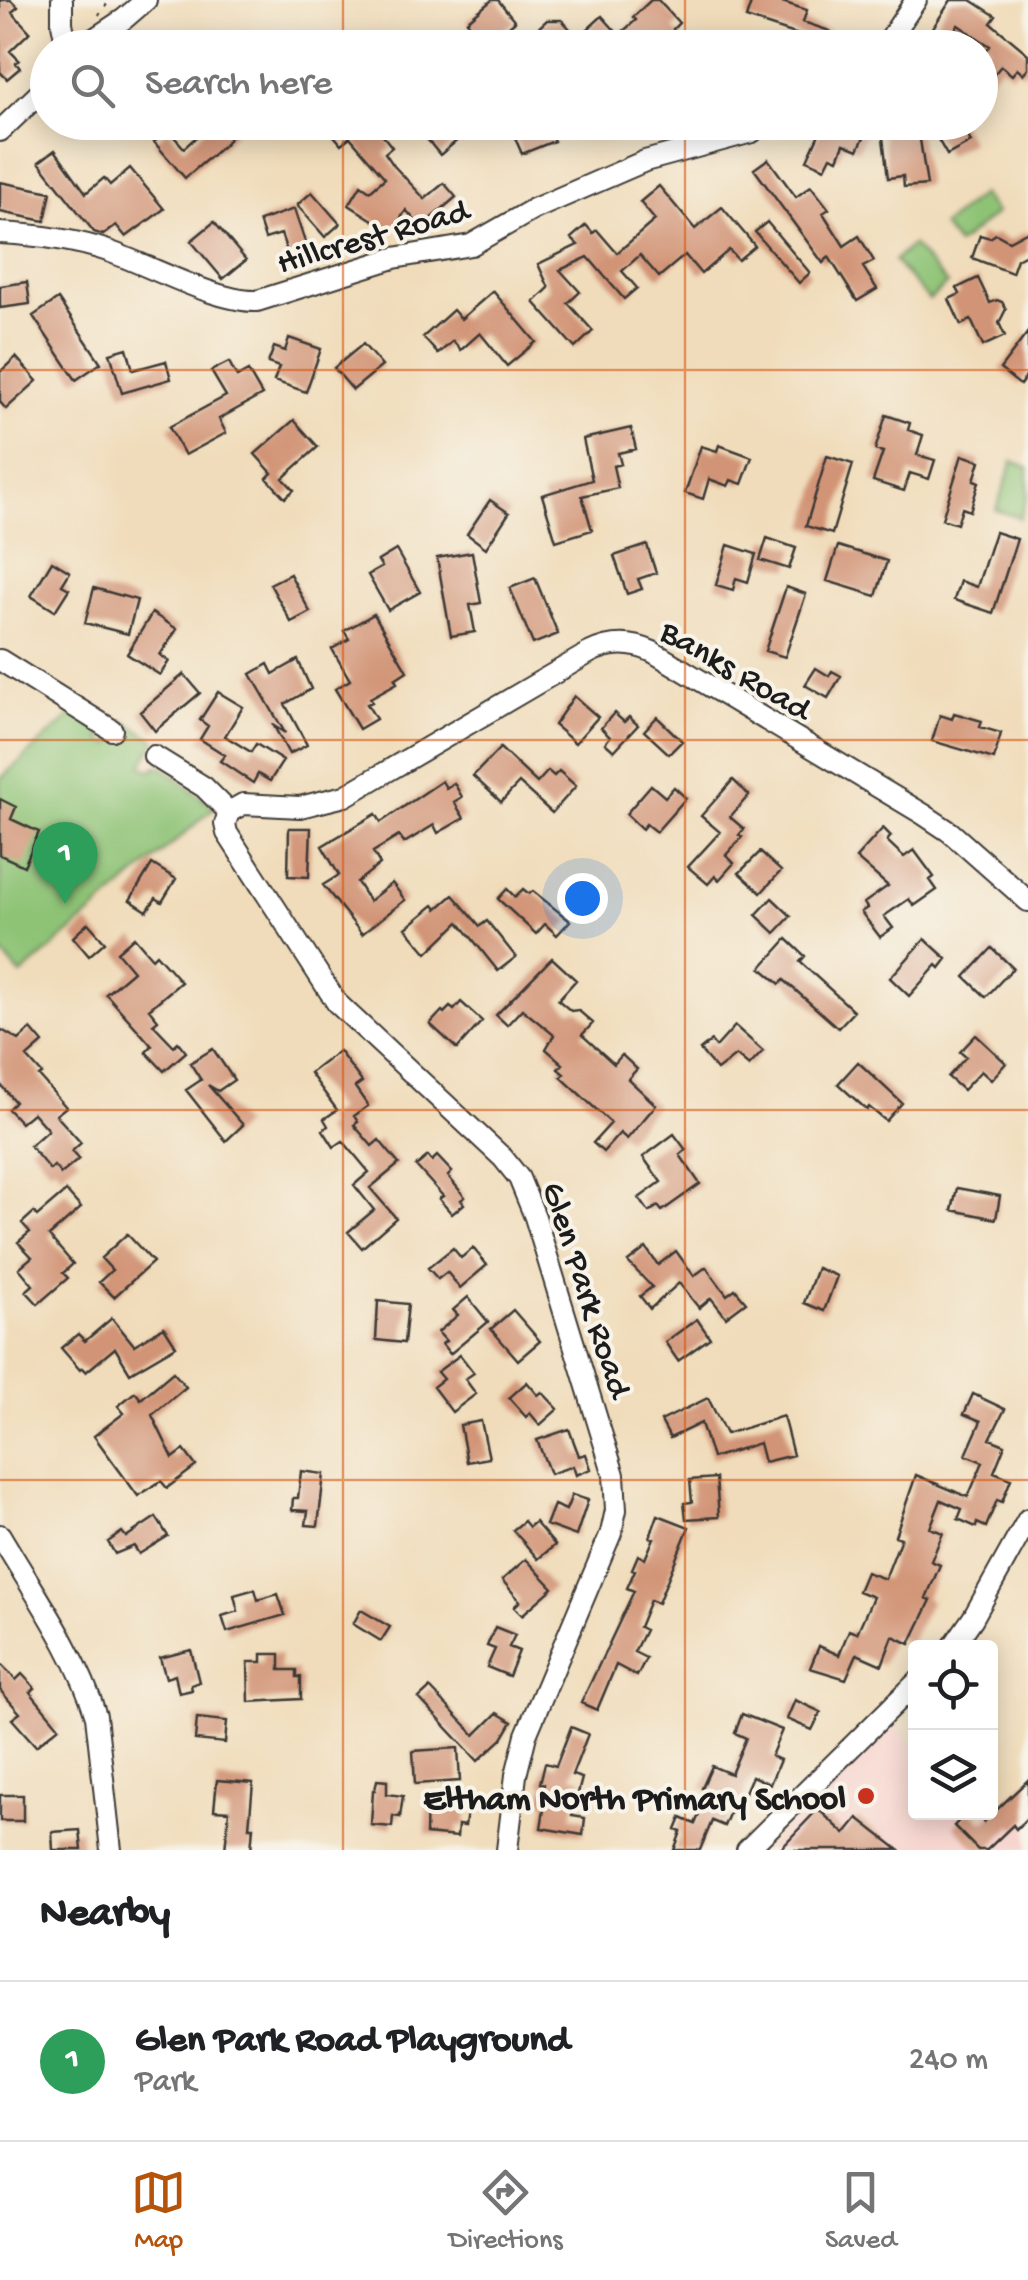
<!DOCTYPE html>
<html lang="en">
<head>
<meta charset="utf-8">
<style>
	:root { --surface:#fff; --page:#f6f6f6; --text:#202124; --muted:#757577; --line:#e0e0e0; --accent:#b45309 }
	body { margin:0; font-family:"Gochi Hand",sans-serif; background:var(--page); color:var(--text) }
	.controls { position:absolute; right:30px; bottom:30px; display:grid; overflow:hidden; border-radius:10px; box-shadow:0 5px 25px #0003 }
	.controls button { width:90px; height:90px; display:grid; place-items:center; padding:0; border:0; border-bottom:2px solid var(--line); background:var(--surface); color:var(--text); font:50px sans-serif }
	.you { position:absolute; left:582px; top:898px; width:35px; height:35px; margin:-25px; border:8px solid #fff; border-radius:50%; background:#1a73e8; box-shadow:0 0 0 15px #1a73e833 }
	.badge { display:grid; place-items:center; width:65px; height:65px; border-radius:50%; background:var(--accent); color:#fff; font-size:32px; font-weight:700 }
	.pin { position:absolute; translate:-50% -82px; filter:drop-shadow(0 2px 5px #0008) }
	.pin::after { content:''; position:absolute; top:52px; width:35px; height:30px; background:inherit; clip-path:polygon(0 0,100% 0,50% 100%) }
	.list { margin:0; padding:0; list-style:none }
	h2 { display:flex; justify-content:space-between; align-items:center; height:130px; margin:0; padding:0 40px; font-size:42px }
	h2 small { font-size:32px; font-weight:400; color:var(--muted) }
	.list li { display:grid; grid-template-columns:65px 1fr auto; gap:30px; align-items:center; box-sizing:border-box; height:160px; padding:0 40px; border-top:2px solid var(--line) }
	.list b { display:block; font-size:38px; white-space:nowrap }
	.list p { margin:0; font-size:32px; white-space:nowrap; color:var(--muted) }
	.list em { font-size:32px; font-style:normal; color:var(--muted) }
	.icon { flex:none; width:55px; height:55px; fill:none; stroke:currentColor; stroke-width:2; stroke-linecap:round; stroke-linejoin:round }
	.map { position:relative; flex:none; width:1028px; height:1850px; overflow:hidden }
	.search { position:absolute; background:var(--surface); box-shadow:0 5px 25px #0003; left:30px; right:30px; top:30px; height:110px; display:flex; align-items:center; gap:25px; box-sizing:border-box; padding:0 35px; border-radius:55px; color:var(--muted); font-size:38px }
	.sheet { height:290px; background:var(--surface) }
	nav { display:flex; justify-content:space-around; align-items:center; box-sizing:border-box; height:140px; border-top:2px solid var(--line); background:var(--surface); font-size:28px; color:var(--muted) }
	nav a { display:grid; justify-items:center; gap:5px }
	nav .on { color:var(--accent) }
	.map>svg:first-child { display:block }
	.built { fill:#f7d0cb }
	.green { fill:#8ec376; stroke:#557049; stroke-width:2.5 }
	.building { fill:#d29477 }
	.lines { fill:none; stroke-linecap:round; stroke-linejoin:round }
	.minor-casing { stroke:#3c3934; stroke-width:24 }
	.path { stroke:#3c3934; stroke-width:2.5; stroke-dasharray:2.5 8; stroke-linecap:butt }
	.minor { stroke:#fff; stroke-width:20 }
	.grid { fill:none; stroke:#d4530e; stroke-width:2.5; stroke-opacity:0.55 }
	.poi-dot { fill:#c8321e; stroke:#f7f3e8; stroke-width:4 }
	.labels { text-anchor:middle; stroke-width:8; stroke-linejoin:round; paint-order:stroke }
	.street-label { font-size:35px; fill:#1c1c1c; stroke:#f7f3e8 }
	.poi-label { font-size:35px; font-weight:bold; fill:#1c1c1c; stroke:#f7f3e8; text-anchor:end }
</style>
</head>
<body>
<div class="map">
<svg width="1028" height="1850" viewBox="0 0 1028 1850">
	<rect width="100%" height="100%" fill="#f7f3e8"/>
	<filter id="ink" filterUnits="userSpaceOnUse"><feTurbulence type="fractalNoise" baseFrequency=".01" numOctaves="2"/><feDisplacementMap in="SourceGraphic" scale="20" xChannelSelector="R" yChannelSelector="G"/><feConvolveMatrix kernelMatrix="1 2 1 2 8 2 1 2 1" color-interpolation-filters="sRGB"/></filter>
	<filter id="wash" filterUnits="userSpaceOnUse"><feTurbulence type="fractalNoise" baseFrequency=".0048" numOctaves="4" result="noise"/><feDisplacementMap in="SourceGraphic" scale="40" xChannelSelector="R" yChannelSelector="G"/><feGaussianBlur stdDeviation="2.25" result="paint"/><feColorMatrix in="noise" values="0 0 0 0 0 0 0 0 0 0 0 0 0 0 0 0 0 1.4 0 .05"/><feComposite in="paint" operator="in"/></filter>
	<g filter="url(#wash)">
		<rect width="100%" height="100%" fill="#f0dcba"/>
		<path class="built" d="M896,1724L915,1746L916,1812L976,1813L983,1819L1028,1779V1850H763L856,1758Z"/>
		<path class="green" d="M981,194L996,213L957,245L942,226Z
			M912,245L947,284L929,300L894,261Z
			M1013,461L1028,467V494L1020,518L996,510Z
			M75,712L103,733L101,739L110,745L125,721L156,740L142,765L152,771L156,766L163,767L214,808L21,975L0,951V779Z"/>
		<g id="blocks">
			<path class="building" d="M0,0H11L18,7L12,12L30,32L10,51L19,60L16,63L20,68L7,79L0,72Z
				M492,0H498L515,21L487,45L467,21Z
				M651,0H658L679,23L673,29L690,48H548L534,32L547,20H562L578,38L602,16L619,35L636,20L633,17Z
				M752,0H776L807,10L803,22L830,31L826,44L746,18Z
				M951,0H971L996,16L991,23L1028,54V68L1023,74L1017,69L1012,75L1001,66L990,79L980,71V57L990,46L958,25L948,41L945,39L939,48L925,40Z
				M213,122H229L237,129L224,145L185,178L154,142L168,130L184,148Z
				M341,122H372L392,147L385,153L394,166L425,199L444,183L456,197L421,227L406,210L392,232L349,205L361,185L370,191L385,178L350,137L341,144L330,131Z
				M413,122H479L440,155Z
				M508,122H525L528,130L546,123L554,141L522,154Z
				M881,122H903L904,135L919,133L927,185L904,187L903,176L888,178Z
				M928,122H960L971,142L947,155Z
				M824,123L847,129L849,125L866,133L858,150L844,144L838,159L831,156L825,168L807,160Z
				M55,150L86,193L104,178L110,185L130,168L164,209L126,237L116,225L103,235L94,232L39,162Z
				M768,159L796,197L811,186L829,209L823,213L844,246L859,236L874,261L863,267L877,289L857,301L829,257L823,263L754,169Z
				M0,182L51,192L45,221L0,212Z
				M659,186L695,229L722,207L755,246L738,260L729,250L701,274L685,255L659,277L640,255L622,271L637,288L624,299L588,257L560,270L580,292L568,303L593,331L575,348L534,302L549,288L538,264L578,245L571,238L586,225L593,233L597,230L617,253L655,220L640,202Z
				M312,192L340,224L325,237L297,205Z
				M294,209L308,251L289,257L281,234L265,239L259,221Z
				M214,222L246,260L223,279L191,241Z
				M767,222L810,273L799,283L755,232Z
				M1028,231V253L1017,259L1012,273L972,258L980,235L990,238L996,234L1009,241Z
				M978,278L990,303L997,300L1002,302L1006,309L999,323L1005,336L983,346L971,320L961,325L949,299L960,294L957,288Z
				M27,282L30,304L0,308V286Z
				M493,291L536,342L507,366L480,333L461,350L453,341L438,354L423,337L453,310L461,319Z
				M58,299L101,363L76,380L33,316Z
				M1028,332V374L1020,385L1000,369Z
				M289,338L321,349L306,392L274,381L279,367L268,363L274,347L285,351Z
				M363,344L382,366L353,390L334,368Z
				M127,348L133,370L166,361L171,379L122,393L110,353Z
				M16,357L37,381L6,409L0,402V372Z
				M229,362L237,377L248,371L262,395L219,419L226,433L185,455L169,427L226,396L211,371Z
				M886,415L910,423L908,430L923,435L917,455L935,460L929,479L910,473L904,491L873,481L883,452L875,450Z
				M294,420L318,447L283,478L294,490L285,498L267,478L272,473L255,454Z
				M631,428L636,449L618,453L621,464L613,466L618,488L582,496L592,530L556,541L542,495L592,480L583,439Z
				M719,445L752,457L742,484L731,480L728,486L709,479L703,499L685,493L701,446L717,451Z
				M962,455L980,461L974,480L979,482L970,511L962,508L957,524L942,519Z
				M827,456L853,464L832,534L806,526Z
				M490,500L509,513L486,548L467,534Z
				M995,532L1017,539L993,613L954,600L960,581L977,587Z
				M767,538L796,548L789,569L760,560Z
				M647,545L656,573L638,579L642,589L627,594L614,556Z
				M728,545L756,554L748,582L736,578L733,590L716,585Z
				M838,546L887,561L876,596L827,581Z
				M396,550L420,592L388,610L368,575L382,567L378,561Z
				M472,552L481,603L470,605L475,632L451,636L437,558Z
				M52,561L70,572L62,585L69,589L55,611L31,596Z
				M290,574L310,612L291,622L270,584Z
				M535,578L558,634L533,644L510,588Z
				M786,587L806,594L785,657L765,651Z
				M94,588L137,600L128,634L85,623Z
				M152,613L177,629L160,655L169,661L160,675L127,654Z
				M374,614L407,671L395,679L397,683L370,698L372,702L367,704L376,719L359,729L335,689L350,680L332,649L349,639L344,631Z
				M298,660L311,689L285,704L307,745L289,754L274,726L285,733L251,674L268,664L273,674Z
				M816,668L829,676L832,671L841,676L828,698L805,685Z
				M184,674L200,693L155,731L140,712Z
				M218,692L243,707L225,736L251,752L256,744L283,761L270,781L258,774L253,783L220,761L225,755L200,739L208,726L200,720Z
				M574,696L598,717L575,743L554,725Z
				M614,713L624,722L629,717L638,725L614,751L605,743L610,737L601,728Z
				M954,713L982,721L980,727L1001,733L994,759L932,741L940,715L952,719Z
				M657,717L682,741L669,754L644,731Z
				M500,748L537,783L548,771L554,776L559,771L576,786L552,813L519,783L501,802L473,776Z
				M733,780L749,795L730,817L744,829L739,835L742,837L726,855L734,863L719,880L715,876L708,884L688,867L720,832L701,816Z
				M442,781L446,788L454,783L462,797L454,802L464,818L438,833L434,825L404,843L399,836L373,852L380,864L357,882L369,901L392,883L405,900L362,934L323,885L339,875L322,846L376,814L381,822Z
				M651,785L665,797L674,787L686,798L656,832L646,824L642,829L626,814Z
				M0,799L16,807L11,819L39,832L24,866L0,855Z
				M289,828H311L309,877L288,876Z
				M883,828L891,836L887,841L904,857L914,850L934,877L930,880L937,890L914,906L909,899L884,916L893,928L880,937L861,912L867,908L864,903L888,886L856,858Z
				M760,852L781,871L761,893L739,873Z
				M152,864L176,879L162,902L156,898L147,911L130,900Z
				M507,889L515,897L523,889L529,894L533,891L570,921L557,935L545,924L536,934L498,899Z
				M453,895L480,926L487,921L516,957L498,971L459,922L427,953L406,928L434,905L437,909Z
				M772,898L791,916L775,933L756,915Z
				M88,923L105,942L89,956L73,937Z
				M134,937L152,958L156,954L181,982L149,1009L158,1020L153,1024L174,1046L178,1042L186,1052L164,1071L146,1052L152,1046L106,994L133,971L117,952Z
				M787,939L805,956L800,962L854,1011L838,1028L784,980L780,984L761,968Z
				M925,939L947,959L940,968L937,965L909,996L890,978Z
				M992,948L1013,968L986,997L965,977Z
				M552,958L576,980L558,1000L571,1011L578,1010L593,1023L582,1035L614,1064L622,1055L637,1069L628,1079L656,1105L627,1139L620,1133L603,1152L593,1143L611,1123L561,1077L564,1074L558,1069L563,1064L546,1049L554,1035L522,1009L507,1025L496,1015Z
				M461,1002L482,1021L457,1049L430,1024L442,1011L444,1013L450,1007L454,1010Z
				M735,1026L763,1051L749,1066L736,1055L717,1070L700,1050L711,1041L716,1047Z
				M0,1029L19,1040L31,1029L43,1043L27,1057L42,1074L39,1076L66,1107L56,1115L81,1143L72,1151L79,1159L61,1174L54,1166L50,1170L30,1146L48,1130L33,1113L21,1123L8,1109L15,1102L0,1084Z
				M976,1035L1006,1063L991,1080L981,1071L963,1090L948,1077L966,1057L960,1052Z
				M213,1049L234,1080L218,1091L208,1085L243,1125L226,1141L186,1090L201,1080L190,1063Z
				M339,1051L362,1082L355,1087L368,1106L354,1116L358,1122L354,1125L372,1146L379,1140L399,1164L370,1188L396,1218L362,1248L348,1232L374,1210L354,1185L369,1172L343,1141L334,1147L323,1130L328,1126L324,1119L337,1110L310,1073Z
				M858,1062L902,1103L886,1121L869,1107L867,1110L838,1084Z
				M674,1134L686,1150L680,1155L700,1184L662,1211L658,1206L649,1212L639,1198L661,1182L643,1157Z
				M428,1156L432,1161L437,1156L452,1172L448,1176L465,1197L461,1200L464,1204L452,1214L439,1199L443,1196L416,1166Z
				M957,1188L1000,1196L996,1219L952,1210Z
				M66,1191L81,1208L49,1236L73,1264L63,1273L68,1278L38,1304L26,1291L33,1285L19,1268L32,1257L18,1242L30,1232L22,1223L34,1212L37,1216Z
				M127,1234L153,1262L114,1297L99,1282L112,1270L101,1258Z
				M453,1248L461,1258L473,1248L487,1265L460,1288L447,1272L438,1279L428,1268Z
				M646,1248L658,1265L676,1251L694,1276L706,1267L727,1295L735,1289L746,1302L726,1317L711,1298L699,1308L679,1283L650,1309L640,1296L652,1287L628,1262Z
				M817,1268L837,1276L824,1311L804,1303Z
				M468,1297L488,1322L450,1354L442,1344L446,1341L438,1332L458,1315L453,1310Z
				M378,1301L408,1304L404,1343L376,1340Z
				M513,1310L540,1341L518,1360L491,1329Z
				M112,1318L134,1345L164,1327L176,1346L130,1373L115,1348L86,1372L82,1368L80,1370L61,1348L78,1334L85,1341Z
				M697,1319L710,1338L678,1361L665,1342Z
				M460,1355L474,1373L465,1379L476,1394L452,1412L433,1387L443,1379L437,1372Z
				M173,1372L186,1387L152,1415L173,1458L184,1450L196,1466L167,1488L161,1481L138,1496L94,1436L124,1413L118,1406L135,1392L141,1399Z
				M527,1382L538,1395L542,1392L558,1409L540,1425L530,1413L526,1417L509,1398Z
				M973,1394L1005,1409L990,1439L1005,1445L994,1472L1011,1479L1002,1502L997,1500L986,1527L977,1523L976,1527L958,1519L962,1509L941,1500L930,1528L943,1533L931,1561L940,1565L926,1598L931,1600L910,1644L893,1636L882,1665L857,1654L846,1679L810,1668L819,1646L839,1655L849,1630L857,1633L873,1597L858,1591L866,1572L885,1579L901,1538L895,1536L916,1475L968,1497L983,1462L966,1455L981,1421L964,1414Z
				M708,1398L726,1434L783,1416L793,1455L764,1462L759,1443L712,1458L701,1423L670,1438L661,1421Z
				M481,1421L489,1458L467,1462L460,1425Z
				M569,1429L579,1456L586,1454L591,1469L576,1475L573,1466L550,1474L537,1440Z
				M301,1471L324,1474L318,1526L306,1525L308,1511L292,1510L293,1498H298Z
				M716,1478L719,1517L686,1519L684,1503L692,1502L690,1480Z
				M572,1495L588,1500L576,1536L546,1525L554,1505L566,1510Z
				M658,1515L689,1527L658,1603L650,1600L639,1627L645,1630L634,1652L646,1658L637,1676L616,1665L597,1710L581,1703L634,1591L627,1588L635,1570L632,1569L638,1555L645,1559L654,1538L650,1537Z
				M156,1517L168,1536L139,1554L134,1546L115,1554L108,1542L122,1532L126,1537Z
				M524,1521L529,1527L535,1522L555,1545L538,1559L513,1530Z
				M526,1559L553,1588L522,1615L514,1607L520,1601L502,1580Z
				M255,1589L258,1600L278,1594L285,1615L227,1632L222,1616L238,1611L234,1595Z
				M361,1610L390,1627L381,1641L353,1624Z
				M495,1627L515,1635L509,1647L519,1651L509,1676L487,1667L495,1649L487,1646Z
				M191,1650L199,1682L191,1685L192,1690L179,1693L175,1675L166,1678L160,1658Z
				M262,1654H280V1670H297V1677H301V1699L249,1702L248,1662H262Z
				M0,1663L16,1680L22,1674L35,1688L30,1692L59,1727L36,1746L12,1719L20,1713L0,1690Z
				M430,1688L475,1735L497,1713L512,1722L502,1739L478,1761L419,1698Z
				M795,1700L821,1712L812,1730L787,1719Z
				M742,1714L782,1730L771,1756L780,1760L770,1784L752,1776L740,1804L734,1802L724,1826L712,1821L700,1850H674L681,1832L676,1830L681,1818L695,1824L709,1791L702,1788L712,1766L731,1774L746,1738L735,1733Z
				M197,1718L227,1721L225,1743L195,1740Z
				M571,1727L588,1734L572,1775L582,1778L572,1816L585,1818L583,1835L541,1828L545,1803L540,1801L544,1784L540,1783L545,1763L556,1766Z
				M458,1748L460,1781L415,1784L413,1751Z
				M217,1780L253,1783L249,1827H253L251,1850H225L229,1811L214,1810Z
				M377,1780L387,1781V1794L403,1796L400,1817L393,1816L392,1827L371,1825L373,1790H375Z
				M1028,1780V1817L1016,1829L1013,1825L987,1850H978L954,1826L967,1812H974L984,1822Z
				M0,1795H23V1821H0Z
				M427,1799L462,1803L461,1811L467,1812L465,1826L458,1825L457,1837L426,1834Z
				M818,1809L845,1834L858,1818L899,1850H779Z
				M80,1830L82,1850H53L52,1832Z"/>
		</g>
	</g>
	<g filter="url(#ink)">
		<use href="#blocks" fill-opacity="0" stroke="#3c3934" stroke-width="2.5"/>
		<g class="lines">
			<g class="minor-casing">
				<path id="minor" d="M62,0V23L67,48
					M86,44L124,19L146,0
					M884,48L916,0
					M0,131L42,91L48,81
					M0,233C37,235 73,239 108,251C149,265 216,302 257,301L394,258L471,245L534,209L645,161L752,132
					M0,660L112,730
					M154,756L204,787L229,812
					M229,812L225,824L227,833L337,1003L503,1158L519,1178L535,1217L614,1475L616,1510L611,1533L526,1735L516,1775L507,1850
					M229,812L243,804L300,807L345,796L589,653C611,642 631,642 653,652L923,814L950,832L1028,901
					M0,1535C34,1593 76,1651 96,1716L111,1850
					M952,1648L973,1618L1028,1519
					M747,1850L916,1683"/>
			</g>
			<path class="path" d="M99,15L110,0
				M768,129L783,122"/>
			<use href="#minor" class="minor"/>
		</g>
	</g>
	<path class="grid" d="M343,0V48M685,0V48M343,122V1850M685,122V1850M0,370H1028M0,740H1028M0,1110H1028M0,1480H1028"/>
	<circle class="poi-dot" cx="866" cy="1796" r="10"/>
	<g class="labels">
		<g class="street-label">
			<text transform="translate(372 234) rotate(-16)" y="12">Hillcrest Road</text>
			<text transform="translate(737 668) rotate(30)" y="12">Banks Road</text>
			<text transform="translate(589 1289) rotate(72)" y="12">Glen Park Road</text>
		</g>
		<g class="poi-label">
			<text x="846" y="1808">Eltham North Primary School</text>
		</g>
	</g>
</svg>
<div class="controls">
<button><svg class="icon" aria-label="locate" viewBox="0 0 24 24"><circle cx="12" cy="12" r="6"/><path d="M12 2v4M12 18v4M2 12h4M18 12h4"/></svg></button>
<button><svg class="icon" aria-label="layers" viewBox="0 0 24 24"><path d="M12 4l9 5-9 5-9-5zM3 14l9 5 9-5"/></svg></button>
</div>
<div class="you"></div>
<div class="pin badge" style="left:65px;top:904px;background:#2e9e5b">1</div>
<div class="search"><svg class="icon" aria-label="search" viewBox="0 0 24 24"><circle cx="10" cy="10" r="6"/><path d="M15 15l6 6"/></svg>Search here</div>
</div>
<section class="sheet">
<h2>Nearby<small></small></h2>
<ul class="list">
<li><span class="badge" style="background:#2e9e5b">1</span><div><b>Glen Park Road Playground</b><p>Park</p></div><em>240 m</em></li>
</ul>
</section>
<nav>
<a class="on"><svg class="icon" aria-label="map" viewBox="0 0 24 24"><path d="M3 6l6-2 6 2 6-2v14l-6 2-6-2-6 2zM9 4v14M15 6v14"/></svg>Map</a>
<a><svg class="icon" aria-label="directions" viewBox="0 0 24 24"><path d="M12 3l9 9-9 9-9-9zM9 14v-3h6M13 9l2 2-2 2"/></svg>Directions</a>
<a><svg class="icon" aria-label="saved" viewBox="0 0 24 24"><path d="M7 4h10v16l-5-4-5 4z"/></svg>Saved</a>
</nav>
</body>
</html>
